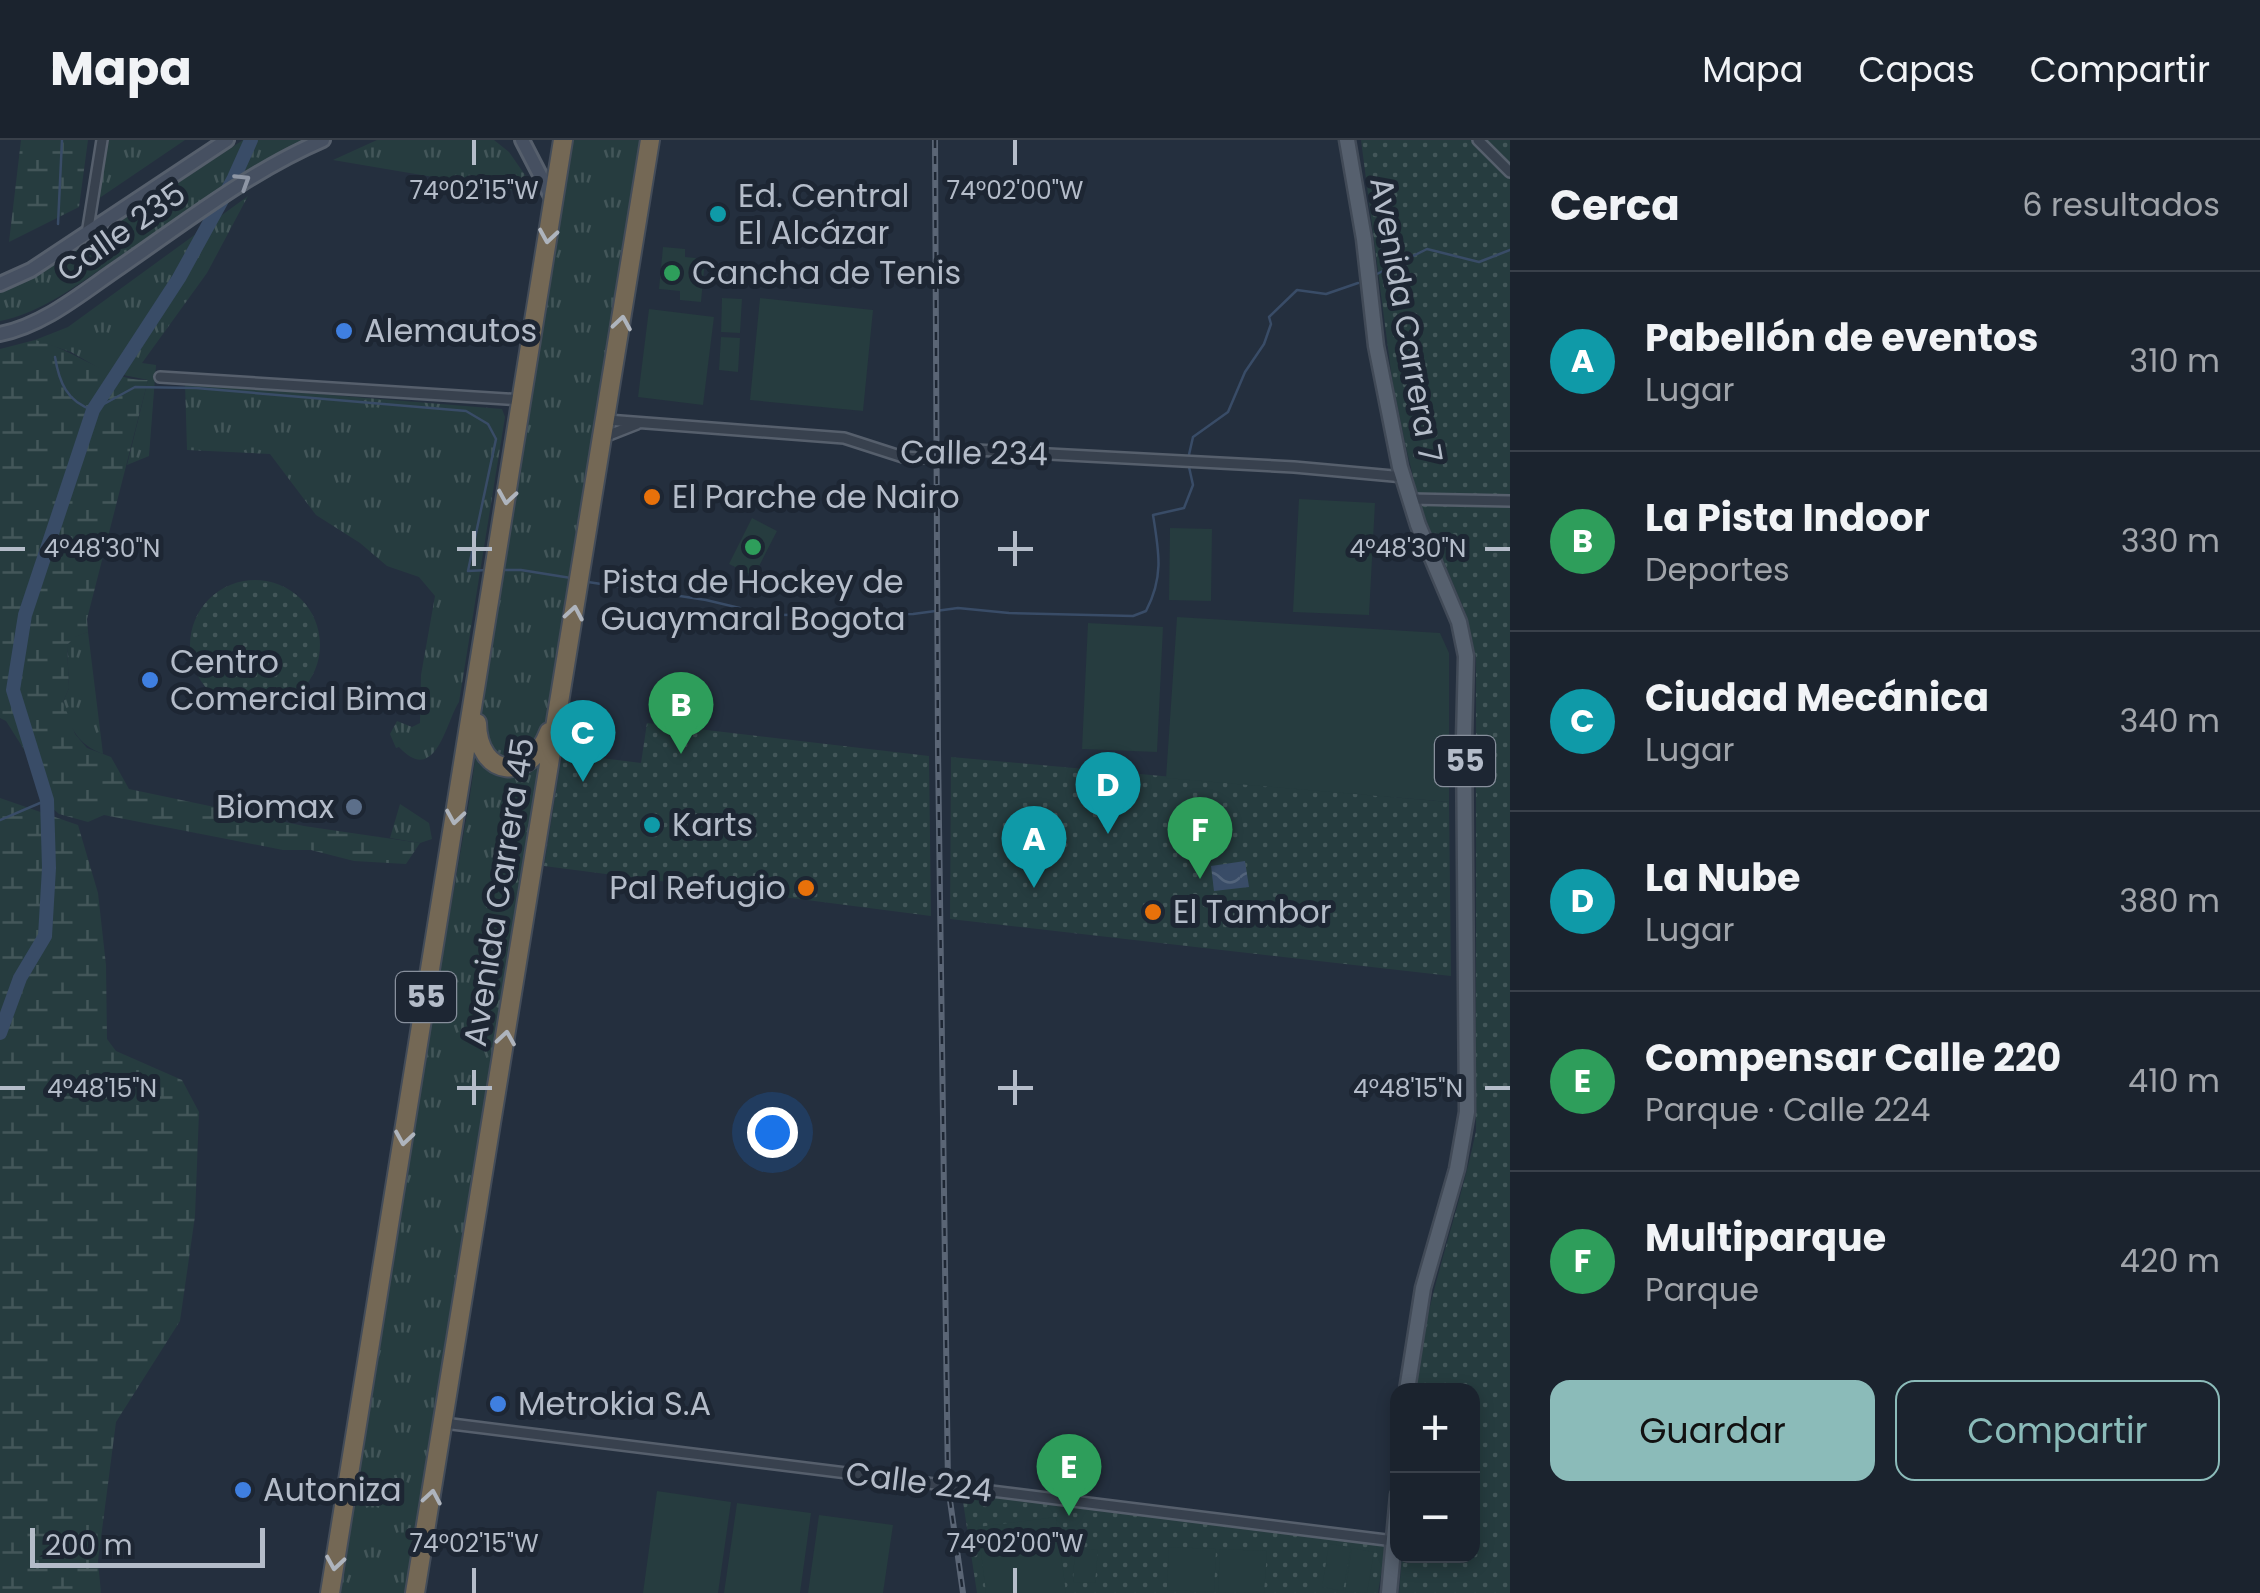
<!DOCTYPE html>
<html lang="es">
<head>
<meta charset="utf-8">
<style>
	:root { --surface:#1b232e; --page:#282f3a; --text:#f1f3f6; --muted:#a0a4aa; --line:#39404a; --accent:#8bbbb9 }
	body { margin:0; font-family:Poppins,sans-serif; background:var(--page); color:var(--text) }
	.controls { position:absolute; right:30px; bottom:30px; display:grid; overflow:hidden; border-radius:20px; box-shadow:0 5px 15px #0003 }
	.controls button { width:90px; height:90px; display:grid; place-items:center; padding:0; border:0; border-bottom:2px solid var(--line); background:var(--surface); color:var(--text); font:50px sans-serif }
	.scale { position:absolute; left:30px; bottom:25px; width:235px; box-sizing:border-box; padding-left:10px; border:5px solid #b4bcc9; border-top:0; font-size:28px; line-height:35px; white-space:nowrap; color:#b4bcc9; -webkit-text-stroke:8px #1d2633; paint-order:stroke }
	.you { position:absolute; left:772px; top:992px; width:35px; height:35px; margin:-25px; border:8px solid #fff; border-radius:50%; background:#1a73e8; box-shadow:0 0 0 15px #1a73e833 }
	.badge { display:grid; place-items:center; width:65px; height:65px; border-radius:50%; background:var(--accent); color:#fff; font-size:32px; font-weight:700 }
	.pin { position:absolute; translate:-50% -82px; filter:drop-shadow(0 2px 5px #0008) }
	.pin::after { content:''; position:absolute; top:52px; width:35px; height:30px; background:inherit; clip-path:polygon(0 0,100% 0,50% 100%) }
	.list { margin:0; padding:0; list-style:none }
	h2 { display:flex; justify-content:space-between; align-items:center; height:130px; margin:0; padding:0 40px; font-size:42px }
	h2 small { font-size:32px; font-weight:400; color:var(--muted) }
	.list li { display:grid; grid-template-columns:65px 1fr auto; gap:30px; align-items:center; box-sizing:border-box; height:180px; padding:0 40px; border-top:2px solid var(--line) }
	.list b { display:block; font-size:38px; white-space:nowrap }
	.list p { margin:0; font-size:32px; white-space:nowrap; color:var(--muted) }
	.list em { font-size:32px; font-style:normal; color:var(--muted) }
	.actions { display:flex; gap:20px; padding:30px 40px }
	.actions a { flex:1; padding:22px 0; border:2px solid var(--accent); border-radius:20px; text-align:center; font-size:35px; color:var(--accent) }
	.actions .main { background:var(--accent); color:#111 }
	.map { position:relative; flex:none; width:1510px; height:1453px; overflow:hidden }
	header { display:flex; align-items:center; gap:60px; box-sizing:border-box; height:140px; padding:0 50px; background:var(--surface); border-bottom:2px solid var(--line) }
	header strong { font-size:48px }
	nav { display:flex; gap:55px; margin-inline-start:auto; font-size:35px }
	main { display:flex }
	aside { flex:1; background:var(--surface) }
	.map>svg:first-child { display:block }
	.grass { fill:url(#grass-tufts) }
	.wetland { fill:url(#wetland-marsh) }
	.park { fill:url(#park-dots) }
	.garden { fill:#263c3f }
	.water { fill:url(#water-waves) }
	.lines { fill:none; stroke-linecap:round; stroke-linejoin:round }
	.stream { stroke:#394c67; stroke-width:2.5 }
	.river { stroke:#394c67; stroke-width:14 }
	.street-casing { stroke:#565f6c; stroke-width:14 }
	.secondary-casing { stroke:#565f6c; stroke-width:18 }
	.primary-casing { stroke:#414a57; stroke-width:19 }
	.highway-casing { stroke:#434c59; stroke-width:22 }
	.street { stroke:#38414e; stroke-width:9 }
	.secondary { stroke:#465061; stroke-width:12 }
	.primary { stroke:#56606e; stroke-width:14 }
	.highway { stroke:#746855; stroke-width:18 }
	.rail-casing { stroke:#5a6575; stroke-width:6 }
	.rail { stroke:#1d2633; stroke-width:2.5; stroke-dasharray:8; stroke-linecap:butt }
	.oneway { stroke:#8e96a5 }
	.oneway2 { stroke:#aeb4bd }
	.ticks { fill:none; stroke:#b4bcc9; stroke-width:4 }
	.culture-dot { fill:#0f9aa8; stroke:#1d2633; stroke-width:4 }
	.leisure-dot { fill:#2e9e5b; stroke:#1d2633; stroke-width:4 }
	.shop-dot { fill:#3f7fe0; stroke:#1d2633; stroke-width:4 }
	.food-dot { fill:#e8710a; stroke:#1d2633; stroke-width:4 }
	.service-dot { fill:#5c6f8a; stroke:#1d2633; stroke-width:4 }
	.labels { text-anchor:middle; stroke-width:10; stroke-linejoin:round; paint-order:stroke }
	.shield { fill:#1d2633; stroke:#878f9c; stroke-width:2.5 }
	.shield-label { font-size:30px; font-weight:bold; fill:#b4bcc9 }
	.poi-label { font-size:32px; fill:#b4bcc9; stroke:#1d2633; text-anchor:start }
	.street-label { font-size:32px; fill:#b4bcc9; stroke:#1d2633 }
	.ticks-label { font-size:25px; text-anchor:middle; fill:#b4bcc9; stroke:#1d2633; stroke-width:10; stroke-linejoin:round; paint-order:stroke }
</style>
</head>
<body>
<header>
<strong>Mapa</strong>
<nav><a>Mapa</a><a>Capas</a><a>Compartir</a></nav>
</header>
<main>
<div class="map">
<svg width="1510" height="1453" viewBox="0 0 1510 1453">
	<defs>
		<pattern id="grass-tufts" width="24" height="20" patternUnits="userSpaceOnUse" patternTransform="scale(2.5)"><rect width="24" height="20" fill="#263c3f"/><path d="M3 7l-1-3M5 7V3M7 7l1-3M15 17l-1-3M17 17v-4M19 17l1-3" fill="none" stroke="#435659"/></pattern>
		<pattern id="wetland-marsh" width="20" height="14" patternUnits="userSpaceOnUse" patternTransform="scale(2.5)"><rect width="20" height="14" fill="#263c3f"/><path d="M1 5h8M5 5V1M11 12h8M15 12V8" fill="none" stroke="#435659"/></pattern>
		<pattern id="park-dots" width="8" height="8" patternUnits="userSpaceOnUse" patternTransform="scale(2.5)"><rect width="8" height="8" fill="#263c3f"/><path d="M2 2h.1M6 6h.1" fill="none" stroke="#435659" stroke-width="1.8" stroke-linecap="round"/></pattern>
		<pattern id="water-waves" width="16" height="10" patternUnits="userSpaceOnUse" patternTransform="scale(2.5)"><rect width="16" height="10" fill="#394c67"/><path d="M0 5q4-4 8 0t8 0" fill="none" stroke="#53647b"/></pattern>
	</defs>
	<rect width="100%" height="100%" fill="#242f3e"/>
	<path class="grass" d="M109,0H185L98,59Z
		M243,0H307C240,33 178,77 116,119C81,142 42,173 0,181V151L60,121Z
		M377,0H494L509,12L539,55L333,20Z
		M572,0H646L410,1453H339L396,1088L469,662L519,316Z
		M248,56L207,133L142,223L156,225L149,316L127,325L148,240L104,231L71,212L35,200L68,187Z
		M185,243L502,269L505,277L459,562C446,581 436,647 399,607L396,608L390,594L397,581L412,587L420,583L421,535L435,456L419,437L387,426L360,403L316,375L270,314L187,310Z
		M88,492L103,614C77,604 70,588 63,562L69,548L67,505L74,497Z
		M400,664L429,683L432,699L420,703L390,698Z"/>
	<path class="wetland" d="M21,0H88L79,67L9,102Z
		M35,200C75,209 107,241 148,240L87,479L88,492L75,497L67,505L69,548L63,562L75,594L87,608L111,617L129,649L304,686L420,703L406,724L354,721L311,710H283L104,675L88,682L59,674L43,660L30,619L6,581L0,578V209Z
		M0,658L78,685L98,753L106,825L107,899L116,911L182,940L199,972L195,1076L180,1181L116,1282L98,1421L101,1453H0Z"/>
	<path class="park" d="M1361,0H1510V1453H1399L1402,1416H1472V1250H1415C1424,1162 1458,1078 1476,991V517L1466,474L1420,366L1405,303L1392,239Z
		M190 505a65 65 0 1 1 130 0a65 65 0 1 1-130 0Z
		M647,583L929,616L931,776L544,726L562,613L641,623Z
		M951,617L1449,662L1451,836L950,779Z
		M961,1349L1386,1403L1378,1453H977Z"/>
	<path class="garden" d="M663,107L685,109V117L705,119L701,162L680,160V151L659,149Z
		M722,158L742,159L740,193L721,192Z
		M760,158L873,170L863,271L750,260Z
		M649,169L714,177L703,265L638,257Z
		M721,197L740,198L738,232L719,230Z
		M1299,359L1375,363L1369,475L1293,472Z
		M752,378L777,391L754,436L729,424Z
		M1170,388L1212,389L1211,461L1169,460Z
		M1177,477L1440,493L1449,513V662L1166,638Z
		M1088,483L1163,487L1157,612L1082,609Z
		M657,1351L731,1362L718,1453H643Z
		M737,1363L811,1373L800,1453H724Z
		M819,1375L893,1385L883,1453H808Z
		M1056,1377L1066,1453H986L978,1387Z
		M1329,1404L1351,1407L1343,1451L1322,1447Z
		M1169,1407L1216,1409L1214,1452L1167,1450Z
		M1075,1408L1098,1410L1095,1443L1073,1442Z
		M1352,1408L1374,1412L1367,1453L1345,1451Z
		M1220,1409L1267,1411L1264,1453L1218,1452Z"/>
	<path class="water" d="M1245,721L1249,747L1214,751L1211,726Z"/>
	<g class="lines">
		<path class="stream" d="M58,84L62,0
			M1377,134L1427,109L1479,122L1510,110
			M55,217C59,242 67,262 93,270L135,247L196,248L466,271L488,284L496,299L468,431L487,430
			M1188,319L1193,297L1228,272L1245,232L1264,204L1271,184L1269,177L1297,150L1326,154L1358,143
			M500,430H521L571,438
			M588,442L706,460L769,475L913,474L958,468L1009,473L1133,476L1146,471C1164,437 1159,412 1153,375L1184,368L1193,345L1189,327
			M0,680L47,660"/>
		<path class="river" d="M0,893L20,838L45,796L49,728L47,660L13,550L25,475L93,270L179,138L233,40L251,0"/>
		<g class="street-casing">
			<path id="street" d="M1478,0L1510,32
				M87,94L102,0
				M160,237L522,260
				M607,280L844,298L903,317L921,318L976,310L1294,327L1404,337
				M604,297L637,284
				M1410,359L1510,361
				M444,1283L1394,1401"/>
		</g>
		<g class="secondary-casing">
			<path id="secondary" d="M522,0L553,60
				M0,144L31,130L227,0
				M0,194C45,185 83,152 120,127C187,81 249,32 323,0"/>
		</g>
		<g class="primary-casing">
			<path id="primary" d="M1347,0L1364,99L1376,206L1400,327L1418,385L1459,482L1466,516L1464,599L1467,972L1457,1029L1423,1148L1407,1250
				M1389,1453L1398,1355"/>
		</g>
		<g class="highway-casing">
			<path id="highway" d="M477,583C478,638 530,643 549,592
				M330,1453L563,0
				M415,1453L650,0"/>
		</g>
		<use href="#street" class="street"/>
		<use href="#secondary" class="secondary"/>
		<use href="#primary" class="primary"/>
		<use href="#highway" class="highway"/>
		<g class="rail-casing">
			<path id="rail" d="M935,0L938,611L948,1346L963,1453"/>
		</g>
		<use href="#rail" class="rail"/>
	</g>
	<defs><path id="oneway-chevron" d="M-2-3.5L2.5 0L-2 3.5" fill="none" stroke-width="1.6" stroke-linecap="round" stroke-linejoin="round" transform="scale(2.5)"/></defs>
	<use class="oneway" href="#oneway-chevron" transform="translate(243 41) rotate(-32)"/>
	<g class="oneway2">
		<use href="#oneway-chevron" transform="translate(548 96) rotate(99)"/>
		<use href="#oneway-chevron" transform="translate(622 183) rotate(-81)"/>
		<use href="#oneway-chevron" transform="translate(507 357) rotate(99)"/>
		<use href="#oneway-chevron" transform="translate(574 473) rotate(-80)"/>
		<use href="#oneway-chevron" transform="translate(455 677) rotate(99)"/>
		<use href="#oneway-chevron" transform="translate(506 898) rotate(-81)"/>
		<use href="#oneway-chevron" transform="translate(404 998) rotate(99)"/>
		<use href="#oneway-chevron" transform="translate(432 1357) rotate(-80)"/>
		<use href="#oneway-chevron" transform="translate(335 1423) rotate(99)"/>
	</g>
	<path class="ticks" d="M474,0V25M1015,0V25M474,391V426M1015,391V426M0,409H25M457,409H492M998,409H1033M1485,409H1510M474,930V965M1015,930V965M0,948H25M457,948H492M998,948H1033M1485,948H1510M474,1428V1453M1015,1428V1453"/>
	<g class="culture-dot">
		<circle cx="718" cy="74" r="10"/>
		<circle cx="652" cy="685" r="10"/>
	</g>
	<g class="leisure-dot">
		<circle cx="672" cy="133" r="10"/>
		<circle cx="753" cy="407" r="10"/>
	</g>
	<g class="shop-dot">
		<circle cx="344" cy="191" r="10"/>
		<circle cx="150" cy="540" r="10"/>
		<circle cx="498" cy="1264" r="10"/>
		<circle cx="243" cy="1350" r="10"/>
	</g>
	<g class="food-dot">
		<circle cx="652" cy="357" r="10"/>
		<circle cx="806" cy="748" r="10"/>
		<circle cx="1153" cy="772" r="10"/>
	</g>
	<circle class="service-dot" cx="354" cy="667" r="10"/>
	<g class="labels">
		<g class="shield">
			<rect x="1435" y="596" width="60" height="50" rx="8"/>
			<rect x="396" y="832" width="60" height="50" rx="8"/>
		</g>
		<g class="shield-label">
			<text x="1465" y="631">55</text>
			<text x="426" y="867">55</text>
		</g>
		<g class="poi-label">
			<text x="738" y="67">Ed. Central<tspan x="738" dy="37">El Alcázar</tspan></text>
			<text x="692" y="144">Cancha de Tenis</text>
			<text x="364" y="202">Alemautos</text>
			<text x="672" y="368">El Parche de Nairo</text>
			<text x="753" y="453" text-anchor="middle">Pista de Hockey de<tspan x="753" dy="37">Guaymaral Bogota</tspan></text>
			<text x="170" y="533">Centro<tspan x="170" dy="37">Comercial Bima</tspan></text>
			<text x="334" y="678" text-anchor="end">Biomax</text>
			<text x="672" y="696">Karts</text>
			<text x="786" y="759" text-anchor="end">Pal Refugio</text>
			<text x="1173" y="783">El Tambor</text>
			<text x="518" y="1275">Metrokia S.A</text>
			<text x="263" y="1361">Autoniza</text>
		</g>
		<g class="street-label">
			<text transform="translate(121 92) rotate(-35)" y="11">Calle 235</text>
			<text transform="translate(1406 180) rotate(80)" y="11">Avenida Carrera 7</text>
			<text transform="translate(974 313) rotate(1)" y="11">Calle 234</text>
			<text transform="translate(499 752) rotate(-81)" y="11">Avenida Carrera 45</text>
			<text transform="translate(919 1342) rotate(7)" y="11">Calle 224</text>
		</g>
	</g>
	<g class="ticks-label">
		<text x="474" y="59">74°02'15"W</text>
		<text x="1015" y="59">74°02'00"W</text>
		<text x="102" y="417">4°48'30"N</text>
		<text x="1408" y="417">4°48'30"N</text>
		<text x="102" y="957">4°48'15"N</text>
		<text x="1408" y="957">4°48'15"N</text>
		<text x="474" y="1412">74°02'15"W</text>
		<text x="1015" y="1412">74°02'00"W</text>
	</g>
</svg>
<div class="controls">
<button>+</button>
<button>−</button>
</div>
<div class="scale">200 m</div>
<div class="you"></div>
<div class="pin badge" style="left:1034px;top:748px;background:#0f9aa8">A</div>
<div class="pin badge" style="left:681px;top:614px;background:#2e9e5b">B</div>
<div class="pin badge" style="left:583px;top:642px;background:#0f9aa8">C</div>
<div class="pin badge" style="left:1108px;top:694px;background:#0f9aa8">D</div>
<div class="pin badge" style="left:1069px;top:1376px;background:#2e9e5b">E</div>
<div class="pin badge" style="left:1200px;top:739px;background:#2e9e5b">F</div>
</div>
<aside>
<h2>Cerca<small>6 resultados</small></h2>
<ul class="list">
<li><span class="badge" style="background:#0f9aa8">A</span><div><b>Pabellón de eventos</b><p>Lugar</p></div><em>310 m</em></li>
<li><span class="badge" style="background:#2e9e5b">B</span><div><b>La Pista Indoor</b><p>Deportes</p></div><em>330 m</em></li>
<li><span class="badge" style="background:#0f9aa8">C</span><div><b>Ciudad Mecánica</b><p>Lugar</p></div><em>340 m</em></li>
<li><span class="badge" style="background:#0f9aa8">D</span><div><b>La Nube</b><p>Lugar</p></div><em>380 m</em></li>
<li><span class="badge" style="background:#2e9e5b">E</span><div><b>Compensar Calle 220</b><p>Parque · Calle 224</p></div><em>410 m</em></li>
<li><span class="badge" style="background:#2e9e5b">F</span><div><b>Multiparque</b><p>Parque</p></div><em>420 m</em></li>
</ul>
<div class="actions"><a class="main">Guardar</a><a>Compartir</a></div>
</aside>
</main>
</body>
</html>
